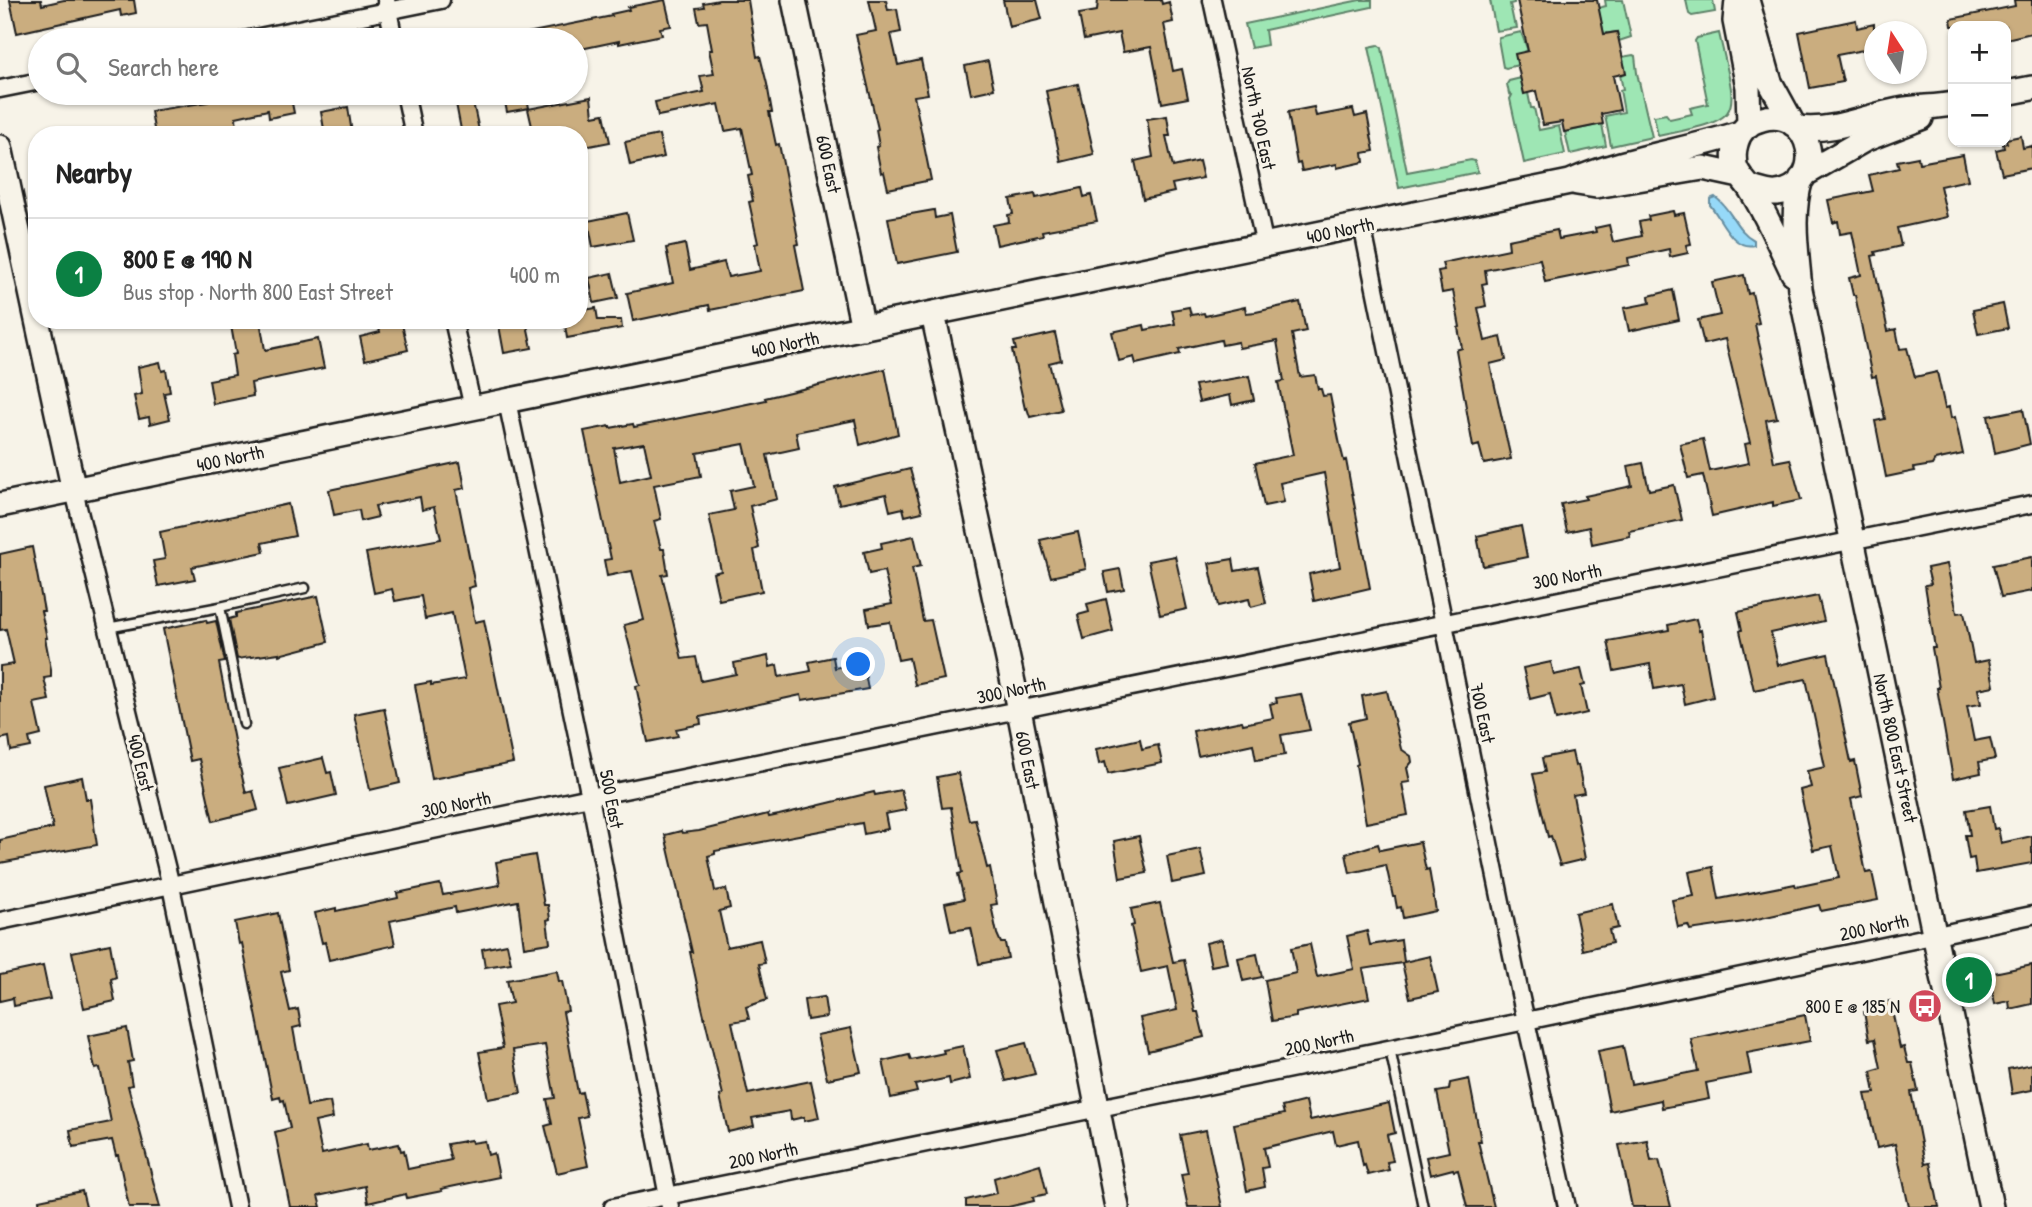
<!DOCTYPE html>
<html lang="en">
<head>
<meta charset="utf-8">
<style>
	:root { --surface:#fff; --page:#f2f2f2; --text:#222; --muted:#767676; --line:#e0e0e0; --accent:#0b8043 }
	body { margin:0; font-family:"Patrick Hand",sans-serif; background:var(--page); color:var(--text) }
	.controls { position:absolute; right:21px; top:21px; display:grid; overflow:hidden; border-radius:14px; box-shadow:0 2px 5px #0004 }
	.controls button { width:63px; height:63px; display:grid; place-items:center; padding:0; border:0; border-bottom:2px solid var(--line); background:var(--surface); color:var(--text); font:35px sans-serif }
	.compass { position:absolute; left:1864px; top:21px; width:63px; height:63px; border-radius:50%; background:var(--surface); box-shadow:0 2px 5px #0004; rotate:348deg }
	.you { position:absolute; left:859px; top:665px; width:24px; height:24px; margin:-18px; border:5px solid #fff; border-radius:50%; background:#1a73e8; box-shadow:0 0 0 10px #1a73e833 }
	.badge { display:grid; place-items:center; width:46px; height:46px; border-radius:50%; background:var(--accent); color:#fff; font-size:23px; font-weight:700 }
	.pin { position:absolute; translate:-50% -50%; border:4px solid #fff; box-shadow:0 2px 7px #0006 }
	.list { margin:0; padding:0; list-style:none }
	h2 { display:flex; justify-content:space-between; align-items:center; height:91px; margin:0; padding:0 28px; font-size:30px }
	h2 small { font-size:23px; font-weight:400; color:var(--muted) }
	.list li { display:grid; grid-template-columns:46px 1fr auto; gap:21px; align-items:center; box-sizing:border-box; height:112px; padding:0 28px; border-top:2px solid var(--line) }
	.list b { display:block; font-size:26px; white-space:nowrap }
	.list p { margin:0; font-size:23px; white-space:nowrap; color:var(--muted) }
	.list em { font-size:23px; font-style:normal; color:var(--muted) }
	.icon { flex:none; width:38px; height:38px; fill:none; stroke:currentColor; stroke-width:2; stroke-linecap:round; stroke-linejoin:round }
	.map { position:relative; flex:none; width:2032px; height:1207px; overflow:hidden }
	.search { position:absolute; background:var(--surface); box-shadow:0 2px 5px #0004; left:28px; top:28px; width:560px; height:77px; display:flex; align-items:center; gap:18px; box-sizing:border-box; padding:0 24px; border-radius:38px; color:var(--muted); font-size:26px }
	.panel { position:absolute; background:var(--surface); box-shadow:0 2px 5px #0004; left:28px; top:126px; width:560px; height:203px; border-radius:28px }
	.map>svg:first-child { display:block }
	.green { fill:#9ee6b4; stroke:#5d8168; stroke-width:2 }
	.water { fill:#96d9f8; stroke:#658da0; stroke-width:2 }
	.building { fill:#caad7f; stroke:#1c1c1c; stroke-width:2; fill-rule:evenodd }
	.lines { fill:none; stroke-linecap:round; stroke-linejoin:round }
	.lane-casing { stroke:#1c1c1c; stroke-width:13 }
	.street-casing { stroke:#1c1c1c; stroke-width:21 }
	.secondary-casing { stroke:#1c1c1c; stroke-width:28 }
	.lane { stroke:#f7f3e8; stroke-width:8 }
	.street { stroke:#f7f3e8; stroke-width:16 }
	.secondary { stroke:#f7f3e8; stroke-width:23 }
	.labels { text-anchor:middle; stroke-width:6; stroke-linejoin:round; paint-order:stroke }
	.street-label { font-size:19px; fill:#1c1c1c; stroke:#f7f3e8 }
	.poi-label { font-size:19px; fill:#1c1c1c; stroke:#f7f3e8; text-anchor:end }
</style>
</head>
<body>
<div class="map">
<svg width="2032" height="1207" viewBox="0 0 2032 1207">
	<rect width="100%" height="100%" fill="#f7f3e8"/>
	<filter id="ink" filterUnits="userSpaceOnUse"><feTurbulence type="fractalNoise" baseFrequency=".0143" numOctaves="2"/><feDisplacementMap in="SourceGraphic" scale="14" xChannelSelector="R" yChannelSelector="G"/><feConvolveMatrix kernelMatrix="1 2 1 2 8 2 1 2 1" color-interpolation-filters="sRGB"/></filter>
	<g filter="url(#ink)">
		<path class="green" d="M1360,0H1372V7L1265,30L1267,45L1251,48L1245,24Z
			M1490,0H1514V3L1510,4L1514,23H1516L1517,28L1496,31Z
			M1605,0H1623L1631,37L1619,41L1617,32L1604,34L1598,8L1606,6Z
			M1686,0H1713L1715,12L1692,16L1689,14Z
			M1521,32L1528,51L1518,65L1506,68L1503,67L1498,39L1499,37Z
			M1719,33C1738,118 1747,118 1658,136L1654,116L1666,114L1670,119L1692,114L1690,108L1708,104L1695,41L1697,38Z
			M1378,45L1382,48L1407,172L1471,160L1475,161L1478,172L1399,188L1369,47Z
			M1633,55L1635,56L1637,73L1652,137L1611,146L1605,116L1624,112L1620,90L1623,89L1620,75L1626,73L1622,57Z
			M1521,78L1524,93H1528L1531,108H1534L1539,130L1559,126L1565,154L1524,163L1510,99L1512,95L1509,94L1507,84L1509,81Z
			M1602,124L1606,146L1570,154L1565,132Z"/>
		<path class="water" d="M1715,197C1732,209 1735,230 1754,240V245C1732,250 1721,218 1710,205V199Z"/>
		<path class="building" d="M10,0H41L42,5L64,0H134L136,13L121,16L120,10L17,33Z
			M665,0L671,26L660,28L662,35L619,44V41L576,50V40H528L527,33L612,16L611,14L629,10L628,7Z
			M719,0H748L757,57L760,56L767,84L772,112H769L776,145L779,144L795,223L799,244L795,245L804,291L710,310L709,305L633,321L627,293L673,283L666,248L685,244L690,270L724,262L728,277L760,271L755,244L758,243L749,202L753,201L748,176L752,175L742,128L725,131L719,104L658,116L655,102L704,92L700,76L714,74L709,50H712L707,22L699,23L696,8L704,7L703,3Z
			M869,0H886L888,10L897,9L901,32L891,34L898,65L921,60L928,94L914,96L931,180L888,189L884,172L881,173L876,147L879,146L876,130L878,129L856,35L876,31Z
			M1003,0H1037L1042,19L1009,27Z
			M1098,0H1161L1162,4L1169,2L1173,22L1164,24L1173,71L1182,69L1188,98L1162,103L1151,47L1123,52L1119,33L1084,40L1079,14L1097,11Z
			M1517,0H1597L1604,34L1617,32L1626,73L1613,76L1620,110L1601,114L1603,124L1564,132L1562,122L1543,125L1536,91L1524,94L1515,54L1528,51Z
			M2014,0H2032V33L2006,39V26H1952L1951,19L2015,6Z
			M1856,20L1857,28L1874,24V48L1837,55L1843,82L1810,88L1799,32Z
			M988,61L994,89L971,94L965,66Z
			M1078,84L1094,154L1061,162L1046,91Z
			M219,93H221L222,98L251,93H290L294,113L269,118L268,110L236,117L237,130L212,135H155L151,111L208,102L206,95Z
			M454,93H471L480,135H462Z
			M503,93H526L529,108L507,112Z
			M591,97L593,116L604,114L610,142L579,148V135H534L528,109Z
			M348,107L352,133L325,135L321,112Z
			M1314,107L1316,116L1353,109L1355,117L1367,114L1374,151L1363,153L1364,162L1337,168V164L1302,171L1300,163L1297,164L1288,112Z
			M1167,116L1170,136H1166L1173,167L1199,161L1203,178L1172,184L1174,192L1143,199L1135,161L1153,157L1147,119Z
			M659,135L664,157L630,165L625,142Z
			M2021,136L2023,148L2032,146V168L2002,174L1996,150L2004,148L2003,144L2007,143L2006,139Z
			M1963,155L1968,180L1940,186L1947,217L1897,228L1901,246L1875,252L1876,255L1872,256L1888,331L1896,329L1900,349L1907,348L1915,377L1937,372L1945,408L1949,407L1951,418L1955,417L1963,454L1935,460L1932,465L1914,468L1915,471L1886,477L1875,421L1885,419L1876,376L1872,377L1855,295H1853L1849,278L1861,275L1852,232L1840,234L1838,221L1833,223L1828,200L1873,191L1869,175L1899,168L1897,161L1918,157L1919,163Z
			M1082,188L1084,197L1091,195L1097,221L1042,231L1043,235L997,245L993,225L1009,222L1008,215L1013,214L1010,199L1035,194L1036,198Z
			M934,210L935,218L950,215L957,252L897,264L888,218Z
			M1673,211L1674,215L1684,213L1691,244L1686,245L1688,253L1670,257L1669,249L1628,258L1629,265L1545,282L1540,259L1485,270L1487,283L1482,284L1486,306L1478,308L1485,341L1501,337L1506,360L1490,364L1511,459L1484,464L1479,445L1473,447L1456,350L1462,348L1458,328L1460,327L1453,291L1442,293L1438,271L1444,270L1442,263L1509,249L1508,240L1557,230L1559,239L1596,232L1595,228L1609,225L1613,242L1642,236L1639,222L1649,220L1648,216Z
			M627,213L633,240L593,247L588,221Z
			M612,273L618,298L594,303L589,278Z
			M1744,275L1748,294L1752,293L1759,323L1755,324L1759,343L1777,418L1766,420L1774,462L1790,459L1801,500L1773,506V502L1712,516L1703,475L1688,478L1680,444L1703,439L1710,471L1749,463L1745,444L1750,443L1725,339L1704,344L1698,320L1720,315L1712,282Z
			M1673,290L1679,320L1629,331L1624,308L1650,303L1649,296Z
			M1300,302L1306,331L1292,334L1300,377L1315,375L1318,389H1321L1323,396L1330,395L1340,445L1344,461L1346,460L1370,588L1314,601L1309,574L1340,567L1324,473L1280,483L1284,502L1264,506L1255,463L1293,455L1278,382L1284,381L1277,341L1239,348L1238,342L1222,345L1221,340L1179,349L1180,354L1136,364L1134,357L1119,361L1112,332L1144,325L1145,330L1175,324L1172,310L1189,307L1191,315L1204,313L1205,316L1245,307L1246,313L1256,312Z
			M2003,304L2008,328L1978,334L1973,310Z
			M596,308L598,320H621L622,328L567,338L564,320H579V311Z
			M230,320H260L265,350L318,339L324,368L251,383L253,396L213,404L209,380L235,375L232,355L236,354Z
			M377,320H401L408,350L365,360L360,337L380,332Z
			M498,320H526L532,348L504,353Z
			M1055,333L1061,360L1049,363L1061,410L1030,417L1027,408L1025,409L1015,364L1012,350H1016L1014,342Z
			M160,362L162,371L166,370L170,392L164,393L170,419L150,424L149,417L139,419L134,396L142,394L138,367Z
			M885,369L898,434L860,445L855,420L796,432L799,448L767,455L777,499L750,506L759,548L754,550L762,591L719,600L713,573L721,571L709,515L734,510L730,491L754,486L744,444L697,453L701,476L654,485L661,519L654,521L661,549H664L668,574L662,575L682,659L696,657L701,681L736,674L734,663L768,656L770,667L777,665L779,677L811,671L809,662L833,657L835,668L863,662L868,689L802,700L801,695L700,717L701,724L676,729L678,736L648,742L636,686L640,685L624,625L644,620L632,571L607,576L604,560L611,559L584,431L610,426V428L633,424L634,427L675,419L766,400L765,398ZM644,443L651,475L620,482L614,448Z
			M1249,376L1254,400L1232,405L1230,395L1199,402L1195,385Z
			M2023,409L2030,444L1995,453L1988,416Z
			M460,462L465,488L456,490L475,586L468,588L475,622L484,620L513,763L432,779L415,685L431,682V685L465,679L452,613L425,619L421,596L395,601L392,589L374,593L366,553L441,539L434,507L422,510L420,497L375,506L378,517L361,521L359,510L334,515L329,490Z
			M1643,463L1649,490L1674,485L1682,520L1629,531L1630,536L1592,544L1589,527L1567,532L1561,504L1586,499L1585,496L1632,486L1628,466Z
			M910,469L922,512L905,516L903,508L890,511L886,494L839,504L835,487Z
			M288,504L295,536L262,543L264,552L192,567L195,579L158,586L153,561L165,559L160,532Z
			M1521,526L1527,557L1483,566L1477,536Z
			M1078,532L1086,569L1051,577L1040,540Z
			M914,536L921,566L912,568L923,621L931,620L944,679L915,685L909,658L898,660L890,622L869,625L866,609L892,604L884,571L869,574L864,552L882,548L881,543Z
			M32,547L44,611H41L47,638H45L51,669V677L44,678L49,700L34,703L41,735L29,738L31,747L11,751L9,737L0,739V666L14,664L6,629L0,630V554Z
			M1175,556L1187,609L1160,615L1148,561Z
			M2032,557V591L2001,597L1993,565Z
			M1233,559L1235,571L1258,567L1266,603L1251,607L1249,599L1218,606L1209,563Z
			M1947,564L1957,613L1964,612L1974,663L1989,660L1994,686L1978,689L1981,704L1967,706L1974,741L1990,738L1995,759L1979,762L1981,773L1953,779L1937,688H1939L1932,648H1935L1925,585L1931,584L1927,568Z
			M1120,569L1124,589L1108,592L1104,572Z
			M318,596L328,642L279,655V653L237,659L229,619L236,617V613Z
			M1818,596L1824,621L1771,633L1778,665L1828,654L1851,762L1855,761L1862,796L1851,799L1866,873L1872,872L1878,900L1821,911L1819,905L1744,922L1690,930L1688,925L1678,927L1672,900L1694,896L1689,872L1713,867L1719,899L1795,884L1796,887L1839,878L1832,846L1813,850L1800,790L1811,787L1807,771L1825,767L1806,679L1754,690L1740,631L1742,630L1738,612Z
			M1106,599L1113,631L1084,639L1078,615L1089,612L1087,604Z
			M1696,619L1699,631L1701,630L1713,697L1685,704L1681,684L1654,689L1650,664L1614,671L1608,641L1669,630L1668,625Z
			M206,620L207,623L216,621L225,662L219,663L236,751L246,793L253,791L258,810L213,821L199,759L190,761L163,629Z
			M1551,662L1554,675L1581,669L1585,685L1581,686L1587,713L1556,720L1550,694L1530,699L1523,668Z
			M1387,691L1401,749L1411,756L1412,762L1407,768L1410,782L1402,783L1408,815L1366,823L1356,765L1358,764L1349,722L1366,718L1362,696Z
			M1301,694L1310,730L1281,735L1285,755L1256,760L1253,744L1198,756L1193,731L1242,721L1243,724L1273,718L1270,704L1277,702L1276,698Z
			M384,708L400,783L370,790L354,714Z
			M1140,739L1142,749L1158,745L1162,763L1108,774L1105,762L1099,764L1096,749Z
			M1572,752L1575,766L1578,765L1584,793L1573,795L1585,859L1560,865L1551,836L1548,837L1533,774L1545,772L1542,758Z
			M323,758L327,773L331,772L336,795L288,806L279,768Z
			M958,773L969,820L975,819L987,868L990,867L997,904L991,905L997,934L1001,943H1005L1008,958L979,964L971,928L951,931L945,903L964,899L958,874L962,873L951,807L942,808L937,777Z
			M82,777L86,799H90L97,845L0,863V840L53,828L44,785Z
			M901,790L906,810L885,814L888,829L864,834L862,823L715,851V854L708,856L715,891L726,889L730,908L719,911L727,947L760,940L765,963L759,964L767,1000L746,1007L749,1019L732,1022L748,1094L811,1081L819,1118L804,1121V1117L791,1120L790,1111L752,1118L754,1126L728,1132L720,1096L723,1095L701,1003L690,952H692L665,835L681,831L682,833L699,831L768,814L769,817L779,815L874,792L875,795Z
			M1990,806L1994,829L1998,828L2001,843L2032,836V863L1976,873L1974,858L1969,859L1965,835H1970L1966,810Z
			M1139,836L1147,873L1120,878L1114,841Z
			M1420,842L1426,870L1429,869L1436,911L1403,918L1401,907L1397,908L1395,897H1393L1386,865L1350,873L1346,854L1378,844L1380,850Z
			M1200,849L1206,876L1172,883L1167,856Z
			M535,855L544,905H548L550,919L547,920L550,943L524,947L518,901L456,913L455,907L390,921L395,945L329,960L325,942L322,943L315,913L336,908V911L398,898L397,893L440,884L443,895L500,885L496,862Z
			M1160,903L1173,962L1184,960L1195,1012H1198L1204,1037L1148,1051L1140,1018L1177,1010L1168,966L1141,972L1131,926L1134,925L1131,909Z
			M1613,904L1618,928L1609,930L1612,943L1583,950L1575,913Z
			M278,913L289,970L281,972L290,1011L298,1009L301,1026L293,1028L307,1106L330,1102L333,1118L315,1122L322,1154L367,1144L368,1150L399,1144L401,1151L404,1150L408,1169L451,1160L447,1144L471,1140L472,1143L485,1141L488,1155L494,1153L499,1177L441,1189L442,1191L407,1198L406,1194L368,1203L365,1186L318,1196L321,1207H290L275,1132L290,1128L284,1100L281,1101L280,1097L273,1099L242,943L239,944L235,922Z
			M1367,931L1370,945L1401,940L1404,962L1430,956L1438,992L1410,998L1402,963L1363,969L1369,998L1296,1013V1017L1272,1021L1265,980L1296,973L1291,948L1310,944L1317,977L1354,969L1347,936Z
			M1222,939L1227,963L1211,966L1206,943Z
			M110,944L116,977L111,979L115,1001L84,1008L72,952Z
			M507,944L511,963L485,967L482,949Z
			M1257,954L1262,977L1243,981L1238,958Z
			M2032,965V1004L2010,1009L2009,1001L1995,1004L1989,974Z
			M43,966L50,999L14,1006L13,998L0,1001V975Z
			M557,971L559,982L562,981L568,1011L563,1012L578,1093L582,1092L587,1116L578,1118L588,1166L557,1173L545,1126L552,1124L547,1099L555,1098L545,1045L513,1050L521,1093L488,1099L479,1052L503,1048L495,1006L512,1003L507,980Z
			M824,997L827,1017L807,1020L804,1000Z
			M1890,1001L1900,1048L1904,1047L1908,1063H1912L1918,1091L1911,1092L1925,1164L1930,1163L1939,1207H1909L1895,1144L1877,1148L1865,1094L1875,1093L1871,1071L1881,1068L1875,1039L1869,1040L1864,1012L1876,1010L1875,1005Z
			M1805,1015L1810,1041L1747,1053L1751,1074L1706,1083L1709,1099L1662,1108L1661,1100L1610,1111L1598,1051L1623,1046L1631,1084L1698,1071L1691,1039Z
			M127,1028L133,1061L128,1062L132,1085L128,1086L160,1207H129L118,1155L116,1156L112,1140L73,1147L70,1130L111,1122L100,1068L95,1069L88,1036Z
			M851,1028L861,1072L827,1079L817,1035Z
			M1026,1043L1035,1074L1006,1081L997,1050Z
			M963,1046L970,1079L950,1084L949,1078L915,1085L917,1092L891,1098L883,1061L909,1055L911,1060L944,1053L943,1050Z
			M2032,1064V1090L2012,1094L2008,1069Z
			M1469,1079L1481,1141H1478L1494,1207H1467L1458,1170L1454,1171L1453,1169L1430,1175L1426,1157L1449,1152L1437,1092L1449,1090L1450,1083Z
			M1306,1101L1310,1120L1389,1103L1395,1133L1387,1135L1393,1161L1387,1162L1389,1170L1368,1175L1365,1165L1363,1166L1358,1140L1336,1145L1333,1131L1264,1148L1268,1167L1262,1168L1265,1187L1247,1191L1234,1124L1284,1114L1282,1107Z
			M1206,1130L1222,1207H1188L1181,1174L1188,1173L1180,1135Z
			M1647,1140L1651,1161L1659,1160L1671,1207H1632L1619,1145Z
			M1040,1164L1047,1194L1033,1197L1034,1201L1008,1207H966V1200L997,1193L994,1178Z
			M82,1191L86,1207H40L39,1200Z"/>
		<g class="lines">
			<g class="lane-casing">
				<path id="lane" d="M220,607L305,588
					M107,628L220,607L244,724
					M1390,1049L1423,1207"/>
			</g>
			<g class="street-casing">
				<path id="street" d="M386,0L394,40
					M1212,0L1265,246
					M244,40L441,0
					M0,89L40,81
					M405,93L414,135
					M1362,225L1520,994L1567,1207
					M453,320L473,408
					M507,401L590,797L670,1207
					M74,491L171,886L237,1207
					M0,921L590,797L2032,504
					M613,1207L1560,1014L2032,915"/>
			</g>
			<g class="secondary-casing">
				<path id="secondary" d="M794,0L863,328
					M1737,0L1735,21L1748,87L1749,125
					M1747,0L1770,82L1793,124
					M2006,93L2032,88
					M1798,128C1836,132 1863,117 1899,110C1917,107 1936,107 1953,104
					M0,147L37,320
					M1805,174L1864,140L1921,118
					M1801,179C1790,215 1797,252 1800,289L1991,1207
					M1577,183L1596,186L1703,168L1740,176
					M1751,188C1759,190 1769,194 1777,193C1829,186 1813,105 1762,119C1749,122 1739,131 1736,144C1734,150 1734,158 1735,165C1738,177 1747,182 1752,192C1768,218 1780,246 1793,273
					M933,314L1019,710L1117,1207
					M37,320L74,491
					M0,505L1570,182C1624,158 1684,151 1740,133"/>
			</g>
			<use href="#lane" class="lane"/>
			<use href="#street" class="street"/>
			<use href="#secondary" class="secondary"/>
		</g>
	</g>
	<defs>
		<g id="bus-disc" transform="scale(1.75)"><circle r="9.5" fill="#d1495b" stroke="#f7f3e8"/><path d="M-5-6H5V4H4V6H2V4H-2V6H-4V4H-5ZM-3.5-4V0h7V-4ZM-3.5 1.2v1.5H-2V1.2ZM2 1.2v1.5H3.5V1.2Z" fill="#fff"/></g>
	</defs>
	<g fill-rule="evenodd">
		<use href="#bus-disc" x="1925" y="1006"/>
	</g>
	<g class="labels">
		<g class="street-label">
			<text transform="translate(1259 118) rotate(78)" y="7">North 700 East</text>
			<text transform="translate(829 164) rotate(78)" y="7">600 East</text>
			<text transform="translate(1340 230) rotate(-12)" y="7">400 North</text>
			<text transform="translate(785 344) rotate(-12)" y="7">400 North</text>
			<text transform="translate(230 458) rotate(-12)" y="7">400 North</text>
			<text transform="translate(1567 576) rotate(-11)" y="7">300 North</text>
			<text transform="translate(1011 690) rotate(-12)" y="7">300 North</text>
			<text transform="translate(1483 713) rotate(78)" y="7">700 East</text>
			<text transform="translate(1896 748) rotate(78)" y="7">North 800 East Street</text>
			<text transform="translate(1028 760) rotate(79)" y="7">600 East</text>
			<text transform="translate(141 763) rotate(76)" y="7">400 East</text>
			<text transform="translate(612 799) rotate(79)" y="7">500 East</text>
			<text transform="translate(456 804) rotate(-12)" y="7">300 North</text>
			<text transform="translate(1874 927) rotate(-12)" y="7">200 North</text>
			<text transform="translate(1319 1042) rotate(-12)" y="7">200 North</text>
			<text transform="translate(763 1155) rotate(-12)" y="7">200 North</text>
		</g>
		<g class="poi-label">
			<text x="1900" y="1013">800 E @ 185 N</text>
		</g>
	</g>
</svg>
<div class="controls">
<button>+</button>
<button>−</button>
</div>
<svg class="compass" viewBox="-18 -18 36 36"><path d="M0-13l5 13h-10z" fill="#e53935"/><path d="M0 13l5-13h-10z" fill="#767676"/></svg>
<div class="you"></div>
<div class="pin badge" style="left:1969px;top:980px">1</div>
<div class="search"><svg class="icon" aria-label="search" viewBox="0 0 24 24"><circle cx="10" cy="10" r="6"/><path d="M15 15l6 6"/></svg>Search here</div>
<section class="panel">
<h2>Nearby<small></small></h2>
<ul class="list">
<li><span class="badge">1</span><div><b>800 E @ 190 N</b><p>Bus stop · North 800 East Street</p></div><em>400 m</em></li>
</ul>
</section>
</div>
</body>
</html>
